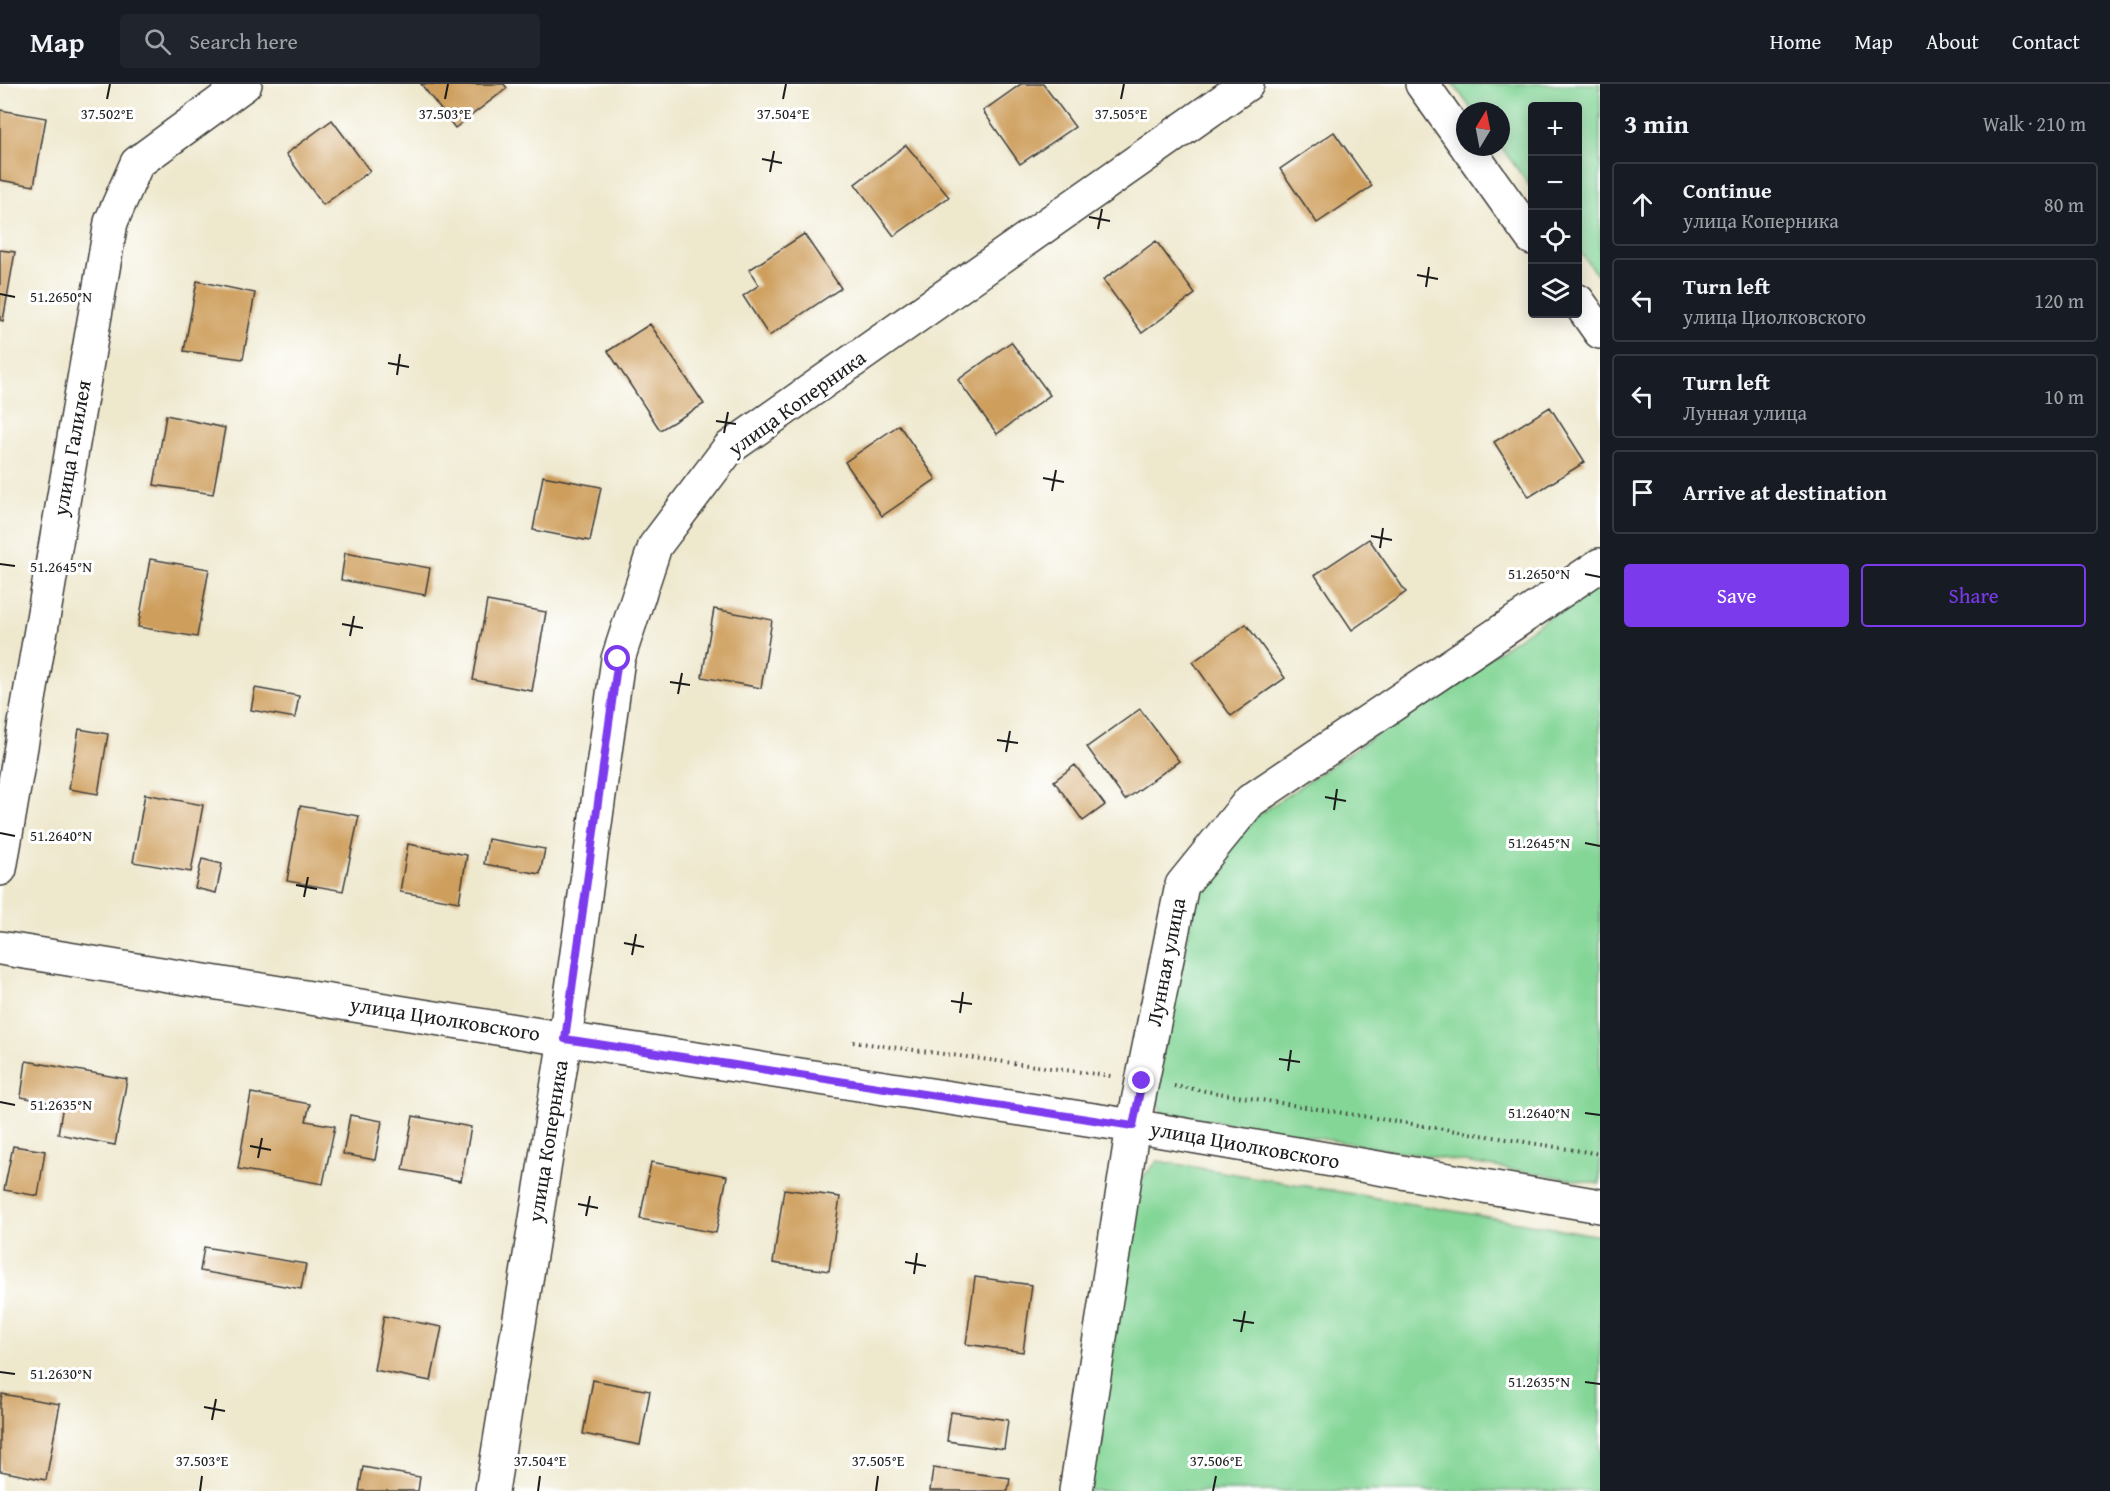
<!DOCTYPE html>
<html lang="en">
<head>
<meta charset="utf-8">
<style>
	:root { --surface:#171b24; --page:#20242c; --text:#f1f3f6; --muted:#9ea1a6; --line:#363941; --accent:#7c3aed }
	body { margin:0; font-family:"Gentium Book Plus",serif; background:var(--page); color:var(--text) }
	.controls { position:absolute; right:18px; top:18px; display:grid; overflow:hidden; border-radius:6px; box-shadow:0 3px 15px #0003 }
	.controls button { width:54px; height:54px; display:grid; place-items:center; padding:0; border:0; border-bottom:2px solid var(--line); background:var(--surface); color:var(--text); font:30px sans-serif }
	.compass { position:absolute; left:1456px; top:18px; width:54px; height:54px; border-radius:50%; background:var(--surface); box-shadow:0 3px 15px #0003; rotate:10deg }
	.stop { position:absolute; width:18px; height:18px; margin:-14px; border:4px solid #7c3aed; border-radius:50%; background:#fff }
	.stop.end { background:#7c3aed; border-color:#fff; box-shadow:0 2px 6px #0008 }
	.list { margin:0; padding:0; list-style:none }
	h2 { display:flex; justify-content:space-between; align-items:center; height:78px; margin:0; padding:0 24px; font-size:26px }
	h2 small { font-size:20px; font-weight:400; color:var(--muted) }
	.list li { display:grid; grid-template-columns:39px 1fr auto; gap:18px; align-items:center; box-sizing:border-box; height:84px; margin:0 12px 12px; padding:0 12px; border:2px solid var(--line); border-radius:6px }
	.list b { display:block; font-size:22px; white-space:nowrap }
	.list p { margin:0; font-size:20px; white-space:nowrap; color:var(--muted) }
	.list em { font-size:20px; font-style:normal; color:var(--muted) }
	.actions { display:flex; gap:12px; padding:18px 24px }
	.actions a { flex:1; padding:14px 0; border:2px solid var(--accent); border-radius:6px; text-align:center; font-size:21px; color:var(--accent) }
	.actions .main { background:var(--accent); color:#fff }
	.icon { flex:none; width:33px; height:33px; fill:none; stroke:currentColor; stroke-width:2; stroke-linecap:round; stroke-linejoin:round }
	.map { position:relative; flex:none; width:1600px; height:1407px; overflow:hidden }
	header { display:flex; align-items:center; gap:36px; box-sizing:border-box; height:84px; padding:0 30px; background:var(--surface); border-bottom:2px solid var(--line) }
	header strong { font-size:28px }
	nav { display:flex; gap:33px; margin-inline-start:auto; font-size:21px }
	.search { width:420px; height:54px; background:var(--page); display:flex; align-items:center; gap:15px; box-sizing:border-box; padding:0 21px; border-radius:6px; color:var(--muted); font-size:22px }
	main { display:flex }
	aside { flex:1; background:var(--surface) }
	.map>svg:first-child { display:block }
	.green { fill:#84d697; stroke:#50795a; stroke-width:1.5 }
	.building { fill:#ce9e5b }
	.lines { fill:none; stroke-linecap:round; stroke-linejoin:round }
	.street-casing { stroke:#3c3b37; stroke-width:36 }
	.path { stroke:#3c3b37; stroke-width:4; stroke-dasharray:1.5 4.5; stroke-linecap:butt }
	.street { stroke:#fff; stroke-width:33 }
	.route { stroke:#7c3aed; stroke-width:8 }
	.ticks { fill:none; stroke:#1c1c1c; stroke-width:2 }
	.labels { text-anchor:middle; stroke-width:6; stroke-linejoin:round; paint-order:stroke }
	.street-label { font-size:21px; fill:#1c1c1c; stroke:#fff }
	.ticks-label { font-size:15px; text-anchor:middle; fill:#1c1c1c; stroke:#fff; stroke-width:6; stroke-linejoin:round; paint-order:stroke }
</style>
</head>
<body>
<header>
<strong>Map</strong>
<div class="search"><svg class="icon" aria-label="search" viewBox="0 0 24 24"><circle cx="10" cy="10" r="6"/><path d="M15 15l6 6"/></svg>Search here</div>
<nav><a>Home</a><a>Map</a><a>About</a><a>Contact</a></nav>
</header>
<main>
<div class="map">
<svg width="1600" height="1407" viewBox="0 0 1600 1407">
	<rect width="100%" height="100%" fill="#fff"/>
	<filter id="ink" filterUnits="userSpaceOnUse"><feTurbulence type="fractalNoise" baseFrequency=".0167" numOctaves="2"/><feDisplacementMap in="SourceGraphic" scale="12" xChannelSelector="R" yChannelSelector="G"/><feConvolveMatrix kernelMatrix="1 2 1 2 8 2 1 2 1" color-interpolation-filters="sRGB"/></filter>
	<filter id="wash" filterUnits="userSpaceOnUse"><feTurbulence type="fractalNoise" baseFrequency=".008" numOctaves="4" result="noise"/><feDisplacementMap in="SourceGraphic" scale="24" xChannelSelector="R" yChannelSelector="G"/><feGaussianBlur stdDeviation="1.35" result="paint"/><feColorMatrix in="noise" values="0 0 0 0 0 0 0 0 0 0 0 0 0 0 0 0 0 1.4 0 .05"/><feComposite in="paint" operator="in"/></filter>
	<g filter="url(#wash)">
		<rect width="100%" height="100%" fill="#eee8cd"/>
		<path class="green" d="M1453,0H1600V195L1578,165V22H1532V105L1501,63V27H1473Z
			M1600,498V1100L1162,1029L1154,1008L1198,802L1257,732Z
			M1158,1077L1600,1152V1407H1089L1138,1098Z"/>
		<g id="blocks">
			<path class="building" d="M421,0H504L507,4L455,44Z
				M1021,0H1043L1075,43L1020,80L983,27Z
				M0,26L46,34L34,102L0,96Z
				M332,36L370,87L323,121L286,70Z
				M1334,48L1372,102L1317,139L1280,85Z
				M906,61L949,113L894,152L855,100Z
				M804,150L841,204L769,252L743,212L759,201L749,186Z
				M1156,157L1195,210L1142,249L1103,196Z
				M0,166L15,168L3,237L0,236Z
				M197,197L255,209L243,275L184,267Z
				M650,240L704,320L660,346L608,267Z
				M1011,258L1050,311L997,350L958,296Z
				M1550,323L1585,378L1529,413L1494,358Z
				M166,331L225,344L213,410L154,401Z
				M899,341L936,395L882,432L845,378Z
				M543,392L601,403L590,457L533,446Z
				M1369,455L1406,508L1352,546L1315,491Z
				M345,469L430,484L425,511L341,496Z
				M150,475L209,485L197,553L138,543Z
				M487,517L546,528L532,607L473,596Z
				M714,525L772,536L761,604L702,593Z
				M1246,540L1285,594L1231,632L1193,578Z
				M255,604L299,612L295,634L251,626Z
				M1140,625L1179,677L1125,716L1087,663Z
				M79,645L108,650L98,710L69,705Z
				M1075,681L1105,721L1083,737L1054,697Z
				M145,710L203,721L191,788L133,778Z
				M300,722L359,732L343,807L287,797Z
				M488,755L545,765L540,790L484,780Z
				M408,760L467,771L459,818L400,808Z
				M202,775L222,780L216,809L195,804Z
				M26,977L127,995L115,1061L58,1050L63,1021L21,1013Z
				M251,1009L310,1020L306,1037L335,1042L323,1100L238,1085Z
				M350,1031L382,1037L375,1076L343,1070Z
				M413,1032L471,1043L461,1097L403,1086Z
				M13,1062L45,1067L38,1112L4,1106Z
				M651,1078L727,1092L716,1149L640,1135Z
				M784,1105L840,1113L829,1187L773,1179Z
				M204,1163L306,1180L301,1205L200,1187Z
				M975,1193L1032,1201L1023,1268L966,1260Z
				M384,1232L442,1243L431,1297L374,1286Z
				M593,1296L650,1307L640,1361L583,1350Z
				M2,1310L60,1320L46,1396L0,1387V1322Z
				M951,1328L1008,1336L1004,1365L947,1357Z
				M363,1383L420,1393L418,1407H359Z
				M933,1384L1010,1394L1008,1407H930Z"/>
		</g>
	</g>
	<g filter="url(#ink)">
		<use href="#blocks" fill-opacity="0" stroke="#3c3b37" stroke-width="1.5"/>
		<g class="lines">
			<g class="street-casing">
				<path id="street" d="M1422,0L1465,60
					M1467,63L1532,154
					M1578,217L1600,248
					M0,785L111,138L137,79L245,0
					M0,864L565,955L1133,1042L1600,1122
					M492,1407L565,955L618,575L655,462L729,364L1247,0
					M1076,1407L1133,1042L1182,801L1250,717L1600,481"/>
			</g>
			<path class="path" d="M853,958L1111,992
				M1174,1002L1600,1070"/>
			<use href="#street" class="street"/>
		</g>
	</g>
	<g class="lines" filter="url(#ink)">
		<path class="route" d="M618,575L565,955L1133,1042L1142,997"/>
	</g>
	<path class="ticks" d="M107,15L110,0M445,15L448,0M783,15L786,0M1121,15L1124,0M762,75L782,79M770,88L774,67M1089,133L1110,137M1098,145L1102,125M1417,191L1438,195M1426,203L1429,183M0,210L15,213M388,279L409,283M397,291L400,270M716,337L736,340M724,349L728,328M1043,394L1064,398M1052,407L1056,386M1371,452L1392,456M1380,464L1383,444M0,480L15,482M1585,490L1600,493M342,540L363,544M350,552L354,532M670,598L690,601M678,610L682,589M997,656L1018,659M1006,668L1010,647M1325,713L1346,717M1334,726L1337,705M0,749L15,752M1585,759L1600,762M296,801L317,805M304,813L308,793M624,859L644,863M632,871L636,850M951,917L972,920M960,929L963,908M1279,975L1300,978M1288,987L1291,966M0,1018L15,1021M1585,1029L1600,1031M250,1062L271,1066M258,1074L262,1054M578,1120L598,1124M586,1132L590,1112M905,1178L926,1182M914,1190L917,1169M1233,1236L1254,1239M1241,1248L1245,1227M0,1288L15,1290M1585,1298L1600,1300M204,1323L225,1327M212,1336L216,1315M200,1407L202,1392M538,1407L540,1392M876,1407L878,1392M1213,1407L1216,1392"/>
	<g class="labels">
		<g class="street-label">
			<text transform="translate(797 319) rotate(-36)" y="7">улица Коперника</text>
			<text transform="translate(72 364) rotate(-80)" y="7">улица Галилея</text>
			<text transform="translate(1166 878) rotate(-79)" y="7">Лунная улица</text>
			<text transform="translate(445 935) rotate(9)" y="7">улица Циолковского</text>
			<text transform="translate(548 1057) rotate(-81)" y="7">улица Коперника</text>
			<text transform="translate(1245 1061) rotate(10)" y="7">улица Циолковского</text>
		</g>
	</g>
	<g class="ticks-label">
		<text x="445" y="35">37.503°E</text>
		<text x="783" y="35">37.504°E</text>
		<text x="1121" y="35">37.505°E</text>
		<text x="107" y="35">37.502°E</text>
		<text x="61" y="218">51.2650°N</text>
		<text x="61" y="488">51.2645°N</text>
		<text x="1539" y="495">51.2650°N</text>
		<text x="61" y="757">51.2640°N</text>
		<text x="1539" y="764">51.2645°N</text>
		<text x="61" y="1026">51.2635°N</text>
		<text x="1539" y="1034">51.2640°N</text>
		<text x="61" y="1295">51.2630°N</text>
		<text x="1539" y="1303">51.2635°N</text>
		<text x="202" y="1382">37.503°E</text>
		<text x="540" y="1382">37.504°E</text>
		<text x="878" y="1382">37.505°E</text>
		<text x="1216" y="1382">37.506°E</text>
	</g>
</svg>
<div class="controls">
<button>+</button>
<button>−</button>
<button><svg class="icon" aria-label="locate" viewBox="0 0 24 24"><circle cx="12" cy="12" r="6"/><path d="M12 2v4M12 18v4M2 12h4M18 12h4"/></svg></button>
<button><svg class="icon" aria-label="layers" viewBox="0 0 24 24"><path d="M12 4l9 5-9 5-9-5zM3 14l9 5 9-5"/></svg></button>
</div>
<svg class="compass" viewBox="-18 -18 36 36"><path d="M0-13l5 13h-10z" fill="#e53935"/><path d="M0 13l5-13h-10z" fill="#9ea1a6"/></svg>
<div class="stop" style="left:618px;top:575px"></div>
<div class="stop end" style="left:1142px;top:997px"></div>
</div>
<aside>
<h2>3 min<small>Walk · 210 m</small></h2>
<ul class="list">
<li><svg class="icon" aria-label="ahead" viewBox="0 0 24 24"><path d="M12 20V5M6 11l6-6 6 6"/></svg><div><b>Continue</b><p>улица Коперника</p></div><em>80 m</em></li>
<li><svg class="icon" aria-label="left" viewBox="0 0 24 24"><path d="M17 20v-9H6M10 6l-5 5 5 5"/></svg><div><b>Turn left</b><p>улица Циолковского</p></div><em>120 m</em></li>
<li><svg class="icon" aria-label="left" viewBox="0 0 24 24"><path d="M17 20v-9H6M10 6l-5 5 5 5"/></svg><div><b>Turn left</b><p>Лунная улица</p></div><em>10 m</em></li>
<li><svg class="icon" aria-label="arrive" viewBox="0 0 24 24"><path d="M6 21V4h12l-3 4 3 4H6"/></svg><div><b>Arrive at destination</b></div></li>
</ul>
<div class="actions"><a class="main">Save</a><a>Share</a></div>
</aside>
</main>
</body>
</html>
